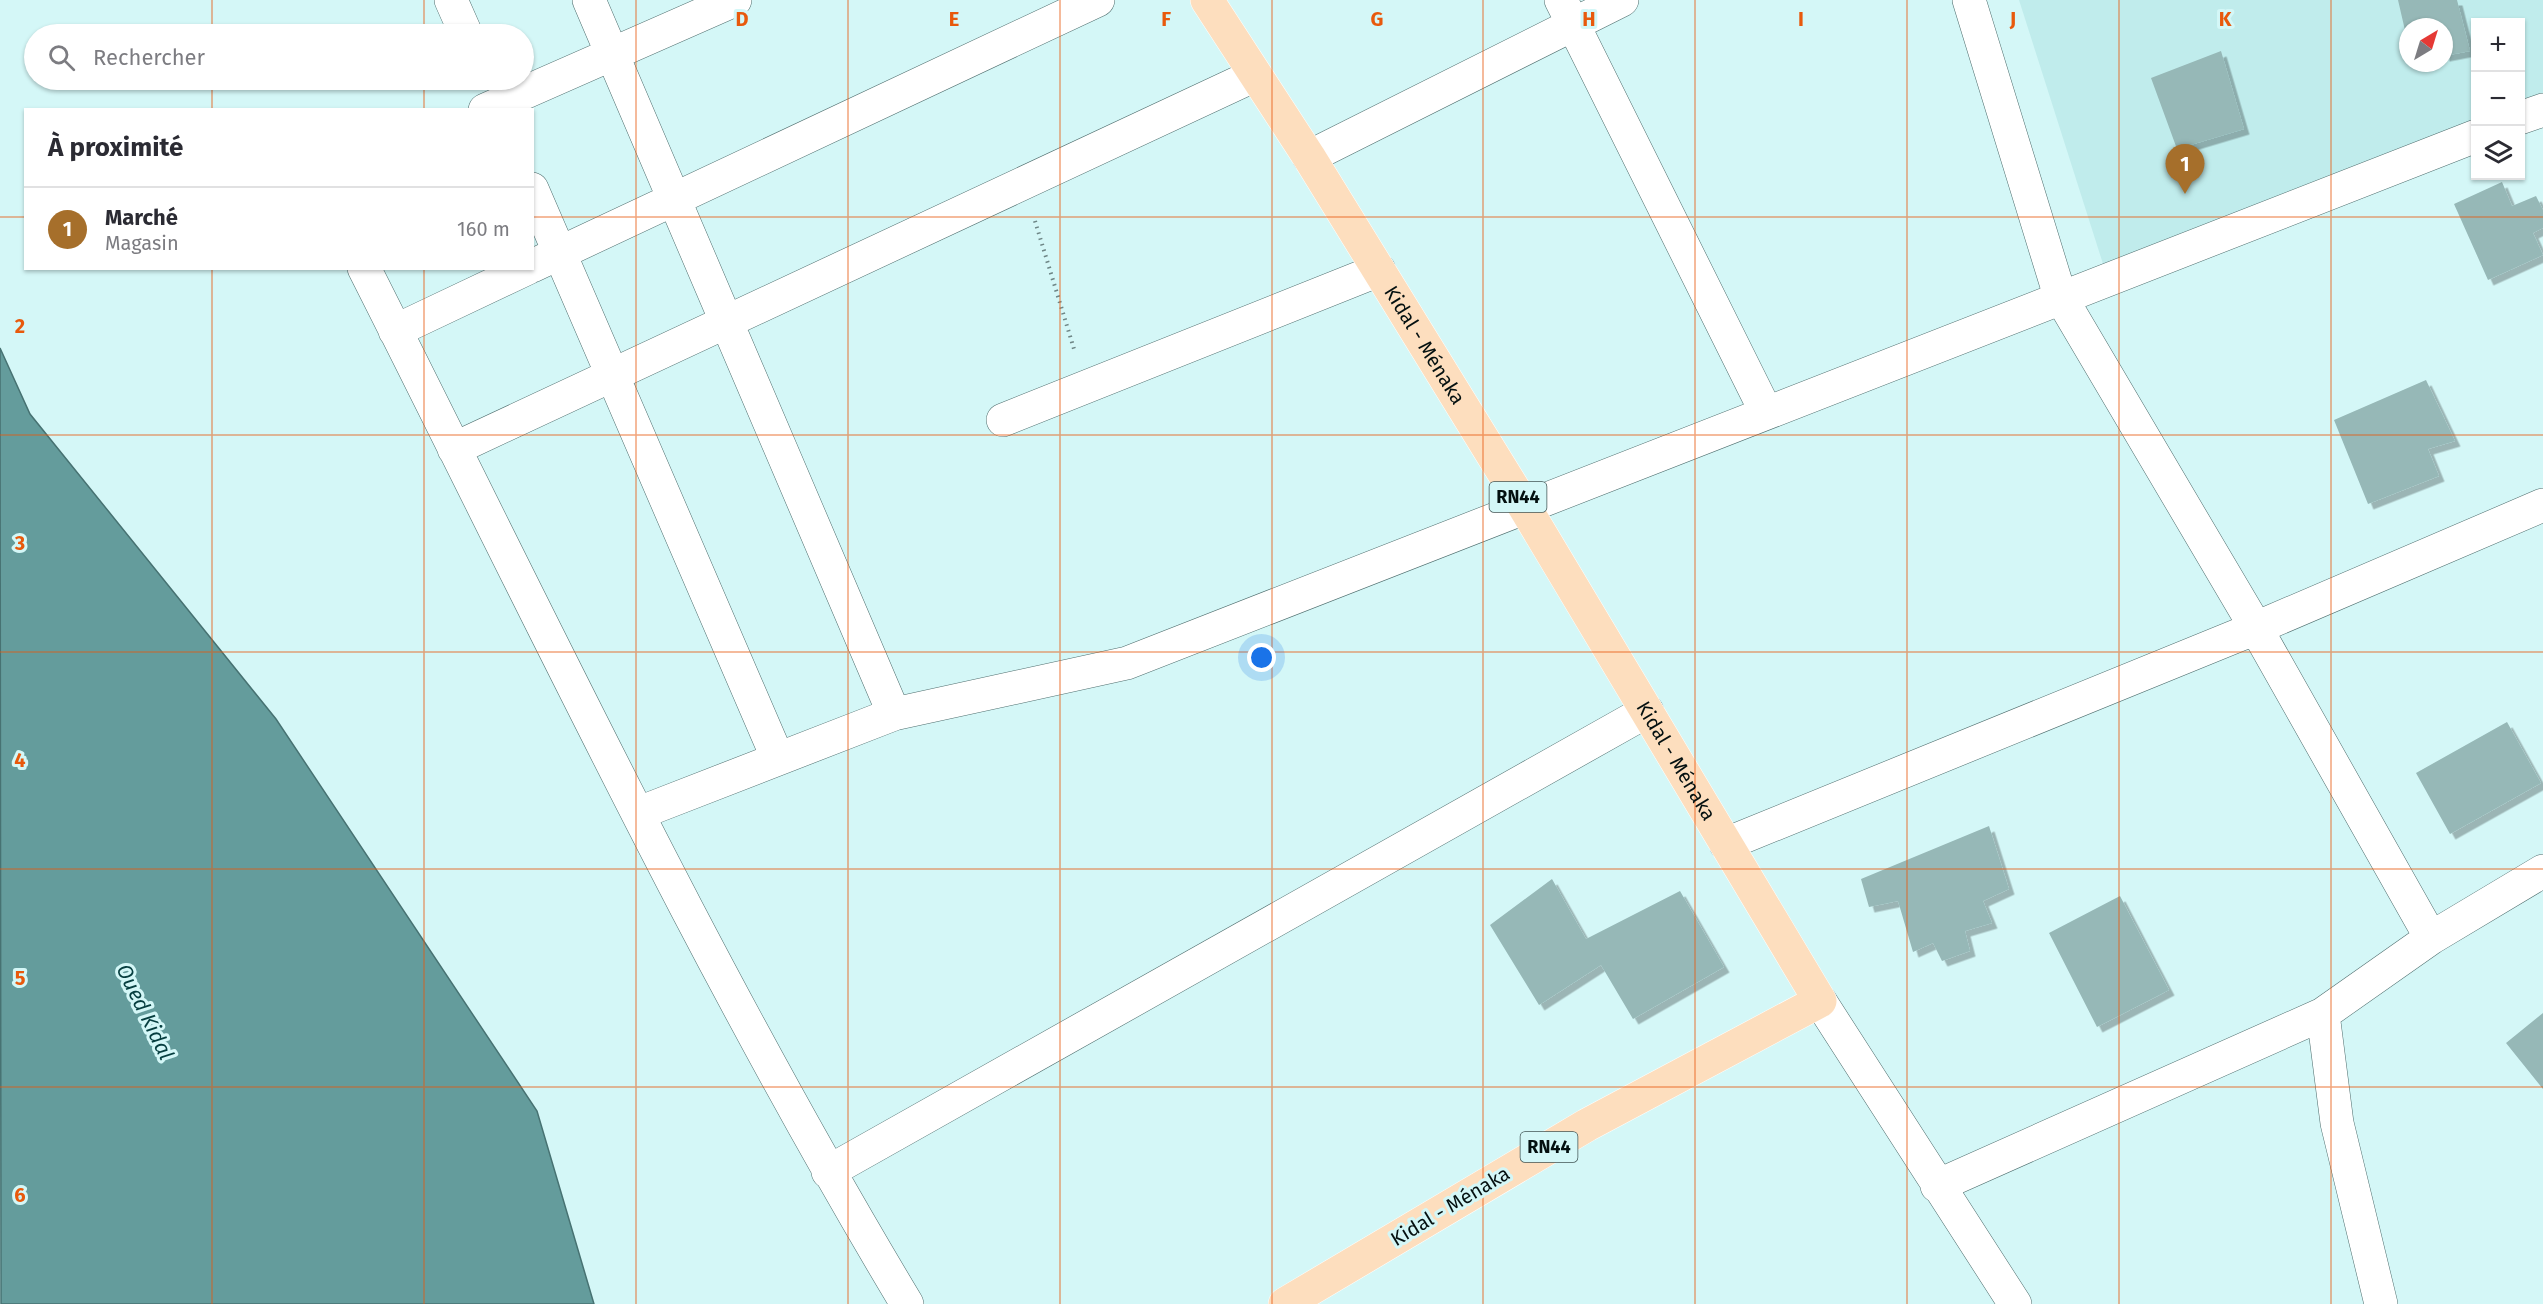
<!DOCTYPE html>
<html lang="fr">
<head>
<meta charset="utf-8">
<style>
	:root { --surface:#fff; --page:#f2f2f3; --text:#2b2b33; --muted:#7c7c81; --line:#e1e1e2; --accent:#a66f2b }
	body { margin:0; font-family:"Fira Sans",sans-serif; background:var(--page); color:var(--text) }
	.controls { position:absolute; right:18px; top:18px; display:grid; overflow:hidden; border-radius:0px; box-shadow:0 2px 4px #0004 }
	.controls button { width:54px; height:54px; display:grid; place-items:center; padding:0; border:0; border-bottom:2px solid var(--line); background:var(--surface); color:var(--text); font:30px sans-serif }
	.compass { position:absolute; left:2399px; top:18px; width:54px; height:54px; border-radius:50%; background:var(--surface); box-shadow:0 2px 4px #0004; rotate:38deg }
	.you { position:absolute; left:1262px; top:658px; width:21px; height:21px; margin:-15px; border:4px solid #fff; border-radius:50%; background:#1a73e8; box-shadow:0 0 0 9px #1a73e833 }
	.badge { display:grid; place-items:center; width:39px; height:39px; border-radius:50%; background:var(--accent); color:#fff; font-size:20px; font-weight:700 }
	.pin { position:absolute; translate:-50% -50px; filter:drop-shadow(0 2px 3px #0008) }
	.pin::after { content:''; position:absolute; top:32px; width:21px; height:18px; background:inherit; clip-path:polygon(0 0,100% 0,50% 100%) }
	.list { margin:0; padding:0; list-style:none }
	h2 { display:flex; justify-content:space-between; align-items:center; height:78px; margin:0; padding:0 24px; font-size:26px }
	h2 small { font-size:20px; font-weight:400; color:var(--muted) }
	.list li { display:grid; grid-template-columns:39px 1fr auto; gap:18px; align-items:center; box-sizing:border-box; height:84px; padding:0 24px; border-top:2px solid var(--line) }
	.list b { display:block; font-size:22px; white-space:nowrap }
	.list p { margin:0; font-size:20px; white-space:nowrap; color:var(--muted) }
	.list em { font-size:20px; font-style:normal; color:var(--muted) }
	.icon { flex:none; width:33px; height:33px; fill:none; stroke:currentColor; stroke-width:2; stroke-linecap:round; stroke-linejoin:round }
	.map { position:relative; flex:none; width:2543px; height:1304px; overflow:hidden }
	.search { position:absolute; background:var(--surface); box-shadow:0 2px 4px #0004; left:24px; top:24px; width:510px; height:66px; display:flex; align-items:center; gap:15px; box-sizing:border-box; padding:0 21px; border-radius:33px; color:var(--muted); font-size:22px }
	.panel { position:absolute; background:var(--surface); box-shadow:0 2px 4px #0004; left:24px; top:108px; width:510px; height:162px; border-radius:0px }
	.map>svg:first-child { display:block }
	.built { fill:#c0ecec; fill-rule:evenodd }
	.water { fill:#649c9c; stroke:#477272; stroke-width:1.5 }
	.building { fill:#96b8b7; filter:url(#shadow) }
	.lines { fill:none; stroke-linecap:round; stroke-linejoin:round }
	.minor-casing { stroke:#4f6e6e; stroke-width:34 }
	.major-casing { stroke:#fff; stroke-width:34 }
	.path { stroke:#6e8686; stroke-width:4; stroke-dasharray:1.5 4.5; stroke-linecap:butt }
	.minor { stroke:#fff; stroke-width:33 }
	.major { stroke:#fddebe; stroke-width:33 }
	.grid { fill:none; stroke:#e8590c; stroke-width:1.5; stroke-opacity:0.55 }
	.labels { text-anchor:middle; stroke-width:6; stroke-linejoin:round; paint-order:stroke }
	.shield { fill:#d4f7f7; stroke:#425555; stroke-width:1.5 }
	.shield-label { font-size:18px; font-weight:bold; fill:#041010 }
	.street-label { font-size:20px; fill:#041010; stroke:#d4f7f7 }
	.water-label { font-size:21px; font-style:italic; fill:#063e3f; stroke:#d4f7f7 }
	.grid-label { font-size:20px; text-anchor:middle; font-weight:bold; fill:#e8590c; stroke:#d4f7f7; stroke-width:6; stroke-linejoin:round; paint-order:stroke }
</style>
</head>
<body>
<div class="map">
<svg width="2543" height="1304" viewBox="0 0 2543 1304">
	<defs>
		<filter id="shadow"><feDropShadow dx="5.5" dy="5.5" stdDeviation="0" flood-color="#0004"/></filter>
	</defs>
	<rect width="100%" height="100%" fill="#d4f7f7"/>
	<path class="built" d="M2019,0H2543V94L2521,103L2520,22H2476L2475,121L2104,267ZM2408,27H2444V63H2408Z"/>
	<path class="water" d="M0,348L30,414L276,719L537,1111L594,1304H1Z"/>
	<path class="building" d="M2398,0H2457L2470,51L2444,56V27H2408L2407,39Z
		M2221,51L2244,129L2177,149L2151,78Z
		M2502,182L2512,206L2536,196L2543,210V228L2533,233L2543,255L2488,280L2454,204Z
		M2426,380L2455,441L2428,449L2439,476L2368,504L2334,420Z
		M2507,722L2541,783L2450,834L2416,773Z
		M1989,826L2009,889L1983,901L1992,923L1965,931L1970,951L1942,961L1933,943L1913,952L1898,901L1869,907L1861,879Z
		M1552,879L1586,939L1680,891L1724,967L1633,1019L1601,965L1539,1005L1490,925Z
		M2120,896L2169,990L2097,1027L2049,933Z
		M2543,1013V1089L2506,1043Z"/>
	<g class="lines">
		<g class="minor-casing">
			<path id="minor" d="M451,0L466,34
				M589,0L894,714
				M1561,0L1766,412
				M1969,0L2060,296L2256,628L2431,938
				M485,110L735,0
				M2520,118L2543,110
				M1309,157L1622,0
				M532,189L778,759
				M532,266L1098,0
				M364,268C540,616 706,970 907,1304
				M395,331L528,268
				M1003,420L1379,270
				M454,449L1255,75
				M639,813L894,714L1127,663L2476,136
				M1726,844L2256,628L2543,505
				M1820,1001L2015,1304
				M2323,1014L2337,1123L2381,1304
				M828,1172L1647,711
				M1937,1186L2323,1014L2431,938L2543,871"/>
		</g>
		<g class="major-casing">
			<g id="major">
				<path id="s1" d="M1207,0L1309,157L1524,506L1820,1001L1587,1125L1285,1304"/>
			</g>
		</g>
		<path class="path" d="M1035,221L1074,349"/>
		<use href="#minor" class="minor"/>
		<use href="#major" class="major"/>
	</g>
	<path class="grid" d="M212,0V34M424,0V34M636,0V1304M848,0V1304M1060,0V1304M1272,0V1304M1483,0V1304M1695,0V1304M1907,0V1304M2119,0V1304M2331,0V1304M212,80V110M424,80V110M0,217H26M532,217H2543M212,268V1304M424,268V1304M0,435H2543M0,652H2543M0,869H2543M0,1087H2543"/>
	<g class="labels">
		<g class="shield">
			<rect x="1489.5" y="482" width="57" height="30" rx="4.5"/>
			<rect x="1520.5" y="1132" width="57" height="30" rx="4.5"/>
		</g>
		<g class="shield-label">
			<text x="1518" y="503">RN44</text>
			<text x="1549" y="1153">RN44</text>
		</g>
		<g class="street-label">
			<text dy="7" stroke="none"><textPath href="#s1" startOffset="408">Kidal - Ménaka</textPath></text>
			<text dy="7" stroke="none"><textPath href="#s1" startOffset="894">Kidal - Ménaka</textPath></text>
			<text transform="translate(1450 1206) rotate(-31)" y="7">Kidal - Ménaka</text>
		</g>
		<g class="water-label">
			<text transform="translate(145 1012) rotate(64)" y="7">Oued Kidal</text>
		</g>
	</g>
	<g class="grid-label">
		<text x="742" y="26">D</text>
		<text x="954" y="26">E</text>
		<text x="1166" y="26">F</text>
		<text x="1377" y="26">G</text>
		<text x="1589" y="26">H</text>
		<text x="1801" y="26">I</text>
		<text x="2013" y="26">J</text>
		<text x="2225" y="26">K</text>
		<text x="20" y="333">2</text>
		<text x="20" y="550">3</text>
		<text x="20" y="767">4</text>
		<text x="20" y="985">5</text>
		<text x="20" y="1202">6</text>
	</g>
</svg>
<div class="controls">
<button>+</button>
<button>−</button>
<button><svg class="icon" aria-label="layers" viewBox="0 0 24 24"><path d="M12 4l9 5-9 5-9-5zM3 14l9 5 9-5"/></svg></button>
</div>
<svg class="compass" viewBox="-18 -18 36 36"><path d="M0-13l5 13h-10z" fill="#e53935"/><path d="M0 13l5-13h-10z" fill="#7c7c81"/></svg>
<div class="you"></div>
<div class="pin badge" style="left:2185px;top:194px">1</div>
<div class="search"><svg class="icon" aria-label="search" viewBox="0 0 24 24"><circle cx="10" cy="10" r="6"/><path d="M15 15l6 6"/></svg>Rechercher</div>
<section class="panel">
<h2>À proximité<small></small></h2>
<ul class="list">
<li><span class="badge">1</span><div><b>Marché</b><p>Magasin</p></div><em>160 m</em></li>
</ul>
</section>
</div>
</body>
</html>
